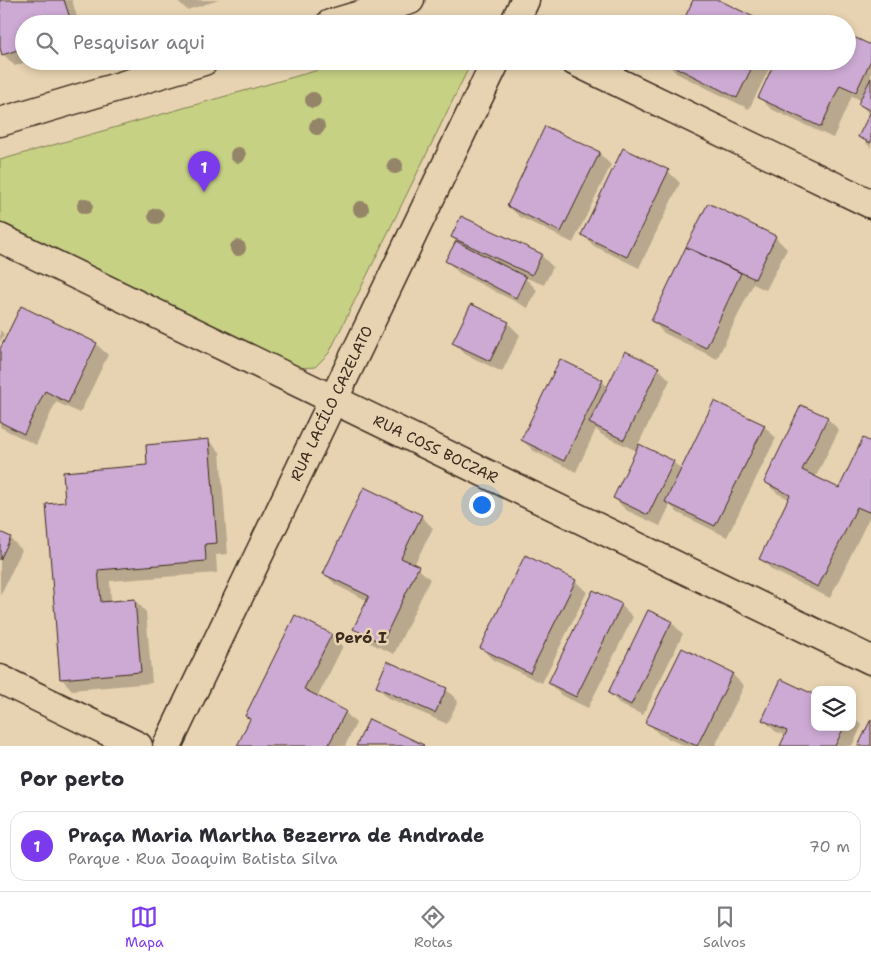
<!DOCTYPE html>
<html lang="pt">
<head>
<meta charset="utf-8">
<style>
	:root { --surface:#fff; --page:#f7f7f7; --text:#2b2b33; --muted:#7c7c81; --line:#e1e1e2; --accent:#7c3aed }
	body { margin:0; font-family:"Shantell Sans",sans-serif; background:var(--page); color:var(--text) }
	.controls { position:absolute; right:15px; bottom:15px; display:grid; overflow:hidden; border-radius:10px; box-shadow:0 2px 8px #0003 }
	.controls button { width:45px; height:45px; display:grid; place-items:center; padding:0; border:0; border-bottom:1px solid var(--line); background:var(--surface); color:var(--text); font:25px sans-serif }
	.you { position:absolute; left:481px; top:504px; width:18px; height:18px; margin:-12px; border:4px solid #fff; border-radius:50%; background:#1a73e8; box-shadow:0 0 0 8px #1a73e833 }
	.badge { display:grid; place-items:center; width:32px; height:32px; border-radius:50%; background:var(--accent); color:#fff; font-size:16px; font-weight:700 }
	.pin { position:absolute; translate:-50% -41px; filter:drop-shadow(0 1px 2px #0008) }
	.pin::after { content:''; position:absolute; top:26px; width:18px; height:15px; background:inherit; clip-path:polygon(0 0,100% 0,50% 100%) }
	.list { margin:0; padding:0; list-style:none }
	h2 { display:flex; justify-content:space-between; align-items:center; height:65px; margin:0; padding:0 20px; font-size:21px }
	h2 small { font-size:16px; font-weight:400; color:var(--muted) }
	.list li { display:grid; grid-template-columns:32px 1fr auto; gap:15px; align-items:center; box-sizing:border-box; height:70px; margin:0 10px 10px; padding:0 10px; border:1px solid var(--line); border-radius:15px }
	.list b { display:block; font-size:19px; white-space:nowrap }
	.list p { margin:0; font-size:16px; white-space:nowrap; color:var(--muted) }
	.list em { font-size:16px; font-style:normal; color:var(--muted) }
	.icon { flex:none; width:28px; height:28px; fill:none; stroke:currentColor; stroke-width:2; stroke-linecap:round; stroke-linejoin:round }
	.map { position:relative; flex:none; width:871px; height:746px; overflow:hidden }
	.search { position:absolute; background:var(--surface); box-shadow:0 2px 8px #0003; left:15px; right:15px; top:15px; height:55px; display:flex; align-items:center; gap:12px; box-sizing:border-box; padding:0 18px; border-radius:28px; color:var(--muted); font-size:19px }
	.sheet { height:145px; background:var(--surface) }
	nav { display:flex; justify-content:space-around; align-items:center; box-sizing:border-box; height:70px; border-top:1px solid var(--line); background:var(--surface); font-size:14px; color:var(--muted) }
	nav a { display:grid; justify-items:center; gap:2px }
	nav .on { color:var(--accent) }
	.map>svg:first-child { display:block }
	.green { fill:#c6d184; stroke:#807e51 }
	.shadow { fill:#0003 }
	.building { fill:#cdaad4; stroke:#3b2a1e }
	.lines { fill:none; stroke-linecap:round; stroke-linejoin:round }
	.street-casing { stroke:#3b2a1e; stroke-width:31 }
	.secondary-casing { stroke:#3b2a1e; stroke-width:31 }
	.street { stroke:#e7d3b1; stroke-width:28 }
	.secondary { stroke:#e7d3b1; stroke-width:28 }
	.tree { fill:#948468 }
	.labels { text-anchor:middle; stroke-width:5; stroke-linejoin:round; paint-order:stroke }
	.street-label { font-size:15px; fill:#3b2a1e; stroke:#e7d3b1 }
	.neighbourhood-label { font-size:16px; font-weight:bold; fill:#3b2a1e; stroke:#e7d3b1 }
</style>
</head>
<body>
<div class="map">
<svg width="871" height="746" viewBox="0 0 871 746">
	<rect width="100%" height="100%" fill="#e7d3b1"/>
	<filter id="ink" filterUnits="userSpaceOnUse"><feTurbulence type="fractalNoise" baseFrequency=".02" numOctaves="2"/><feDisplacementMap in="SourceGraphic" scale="10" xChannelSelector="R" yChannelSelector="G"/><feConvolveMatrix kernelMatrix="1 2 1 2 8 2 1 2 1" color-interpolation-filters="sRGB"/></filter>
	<g filter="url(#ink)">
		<path class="green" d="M350,61H472L329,353L315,367L298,368L0,223V160Z"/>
		<path class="shadow" d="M0,0H72L79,24H24V61H29L15,66L3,54L0,43Z
			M177,0H219L187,10Z
			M871,46V148L860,136L870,115L860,104L861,100L852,96L833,138L771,109L760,98L847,61Z
			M665,61H773L749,109L676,73Z
			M599,153L611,165L573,243L520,217L508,206Z
			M668,171L680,183L639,268L594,246L582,234Z
			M708,204L775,237L787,249L766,290L753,284L717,359L664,333L652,321Z
			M452,237L541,255L553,267L544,285L524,277L537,290L528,308L459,273L447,261L457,242Z
			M508,323L520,335L502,372L465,354L454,343Z
			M0,330L4,334L0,342Z
			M96,344L108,355L80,413L56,402L36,445L0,427V352Z
			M658,368L670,380L638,445L673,462L682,470L764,426L776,438L727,537L678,513L670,505L660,526L626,510L614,498L637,451L602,435L596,429L576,472L534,451L522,440L602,381L608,387Z
			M827,418L839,430L815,478L839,490L871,443V519L869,518L830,598L772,570L760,558L789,499L777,493L765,482Z
			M208,440L220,452L228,554L216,555L217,573L110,581L111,602L135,600L146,612L152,683L72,690L61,678L67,503Z
			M421,516L433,528L414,565L430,579L394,654L366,641L355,629L368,601L336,585L324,573Z
			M0,533L10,538L22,550L0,596Z
			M575,581L587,592L542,683L493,660L481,648Z
			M621,605L633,617L588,708L561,695L549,683Z
			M671,622L683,634L643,715L621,705L609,693Z
			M331,635L343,646L317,698L345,712L356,723L345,746H238Z
			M388,663L446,689L458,701L447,724L389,698L377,687Z
			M732,674L744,686L715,746H684L659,734L647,722Z
			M852,715L862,725L852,746H781L786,736L775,731L763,719L815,727H852Z"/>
		<path class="building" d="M0,0H64L72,24H24V48L2,55L0,48Z
			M693,0H719L768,24H682Z
			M847,34L871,45V60L856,92L840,85L821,127L758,98L775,61H847Z
			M663,61H755L737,98Z
			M871,78V143L858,137L871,111L858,104Z
			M545,126L600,152L561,232L507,206Z
			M623,148L669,170L627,257L581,235Z
			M708,203L776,236L755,279L686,247Z
			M461,216L542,254L532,275L451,237Z
			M456,241L526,277L516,298L445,261Z
			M686,247L741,273L706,348L651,321Z
			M471,304L509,322L490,361L452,343Z
			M21,306L97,343L68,403L45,391L24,434L0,422V349Z
			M625,351L659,367L624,440L589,423Z
			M560,359L603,380L564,461L521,440Z
			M714,401L765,425L715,526L665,502Z
			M801,405L828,417L802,470L839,488L863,438L871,442V513L857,507L818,587L759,559L790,495L764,482Z
			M209,439L217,543L205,544L206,561L98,570L101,602L135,599L141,672L60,679L46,504L65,502L63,472L147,465L146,445Z
			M639,444L674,461L648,515L613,498Z
			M364,487L422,515L401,558L419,566L382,643L353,629L369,596L323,574Z
			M0,532L11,537L0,560Z
			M525,555L576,580L530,673L480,648Z
			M593,590L622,604L576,697L548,683Z
			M648,610L672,621L631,705L608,693Z
			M295,615L332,634L304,689L346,711L328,746H237L250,719L245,716Z
			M682,648L733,673L697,746L645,723Z
			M387,661L447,688L435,713L376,687Z
			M781,679L815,695V727H844L835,746H780L787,731L762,720Z
			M369,719L424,745L423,746H356Z
			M871,719V746H858Z"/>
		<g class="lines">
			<g class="street-casing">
				<g id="street">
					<path d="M574,61L871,204"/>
					<path id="s1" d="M0,238L871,660"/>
					<path d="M0,679L138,746"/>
				</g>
			</g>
			<g class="secondary-casing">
				<g id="secondary">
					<path d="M330,24L410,0"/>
					<path d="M514,24L525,0"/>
					<path d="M0,122L204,61"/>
					<path id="s2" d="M167,746L496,61"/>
				</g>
			</g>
			<use href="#street" class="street"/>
			<use href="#secondary" class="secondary"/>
		</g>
		<g class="tree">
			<circle cx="313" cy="100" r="8"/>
			<circle cx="317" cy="127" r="8"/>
			<circle cx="238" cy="155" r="8"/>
			<circle cx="395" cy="166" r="8"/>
			<circle cx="85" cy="206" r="8"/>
			<circle cx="361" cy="209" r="8"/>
			<circle cx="156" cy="216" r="8"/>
			<circle cx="238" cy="248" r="8"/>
		</g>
	</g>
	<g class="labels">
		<g class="street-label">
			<text dy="5" stroke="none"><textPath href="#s2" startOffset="380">RUA LACÍLO CAZELATO</textPath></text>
			<text dy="5" stroke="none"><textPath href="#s1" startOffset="484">RUA COSS BOCZAR</textPath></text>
		</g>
		<g class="neighbourhood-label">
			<text x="361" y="643">Peró I</text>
		</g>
	</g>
</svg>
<div class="controls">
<button><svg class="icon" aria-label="layers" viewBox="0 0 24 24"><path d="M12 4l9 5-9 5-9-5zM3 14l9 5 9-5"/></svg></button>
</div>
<div class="you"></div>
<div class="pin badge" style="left:204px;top:192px">1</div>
<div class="search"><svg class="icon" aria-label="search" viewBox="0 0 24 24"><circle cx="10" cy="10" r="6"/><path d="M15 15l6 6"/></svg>Pesquisar aqui</div>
</div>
<section class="sheet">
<h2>Por perto<small></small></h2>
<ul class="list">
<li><span class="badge">1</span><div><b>Praça Maria Martha Bezerra de Andrade</b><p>Parque · Rua Joaquim Batista Silva</p></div><em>70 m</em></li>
</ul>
</section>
<nav>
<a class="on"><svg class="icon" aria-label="map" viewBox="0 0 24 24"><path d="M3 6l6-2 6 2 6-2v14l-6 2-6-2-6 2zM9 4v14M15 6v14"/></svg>Mapa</a>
<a><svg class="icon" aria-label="directions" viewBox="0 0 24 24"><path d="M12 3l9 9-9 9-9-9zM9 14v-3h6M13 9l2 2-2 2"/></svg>Rotas</a>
<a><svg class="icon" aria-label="saved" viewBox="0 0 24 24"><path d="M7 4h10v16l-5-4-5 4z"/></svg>Salvos</a>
</nav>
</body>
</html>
